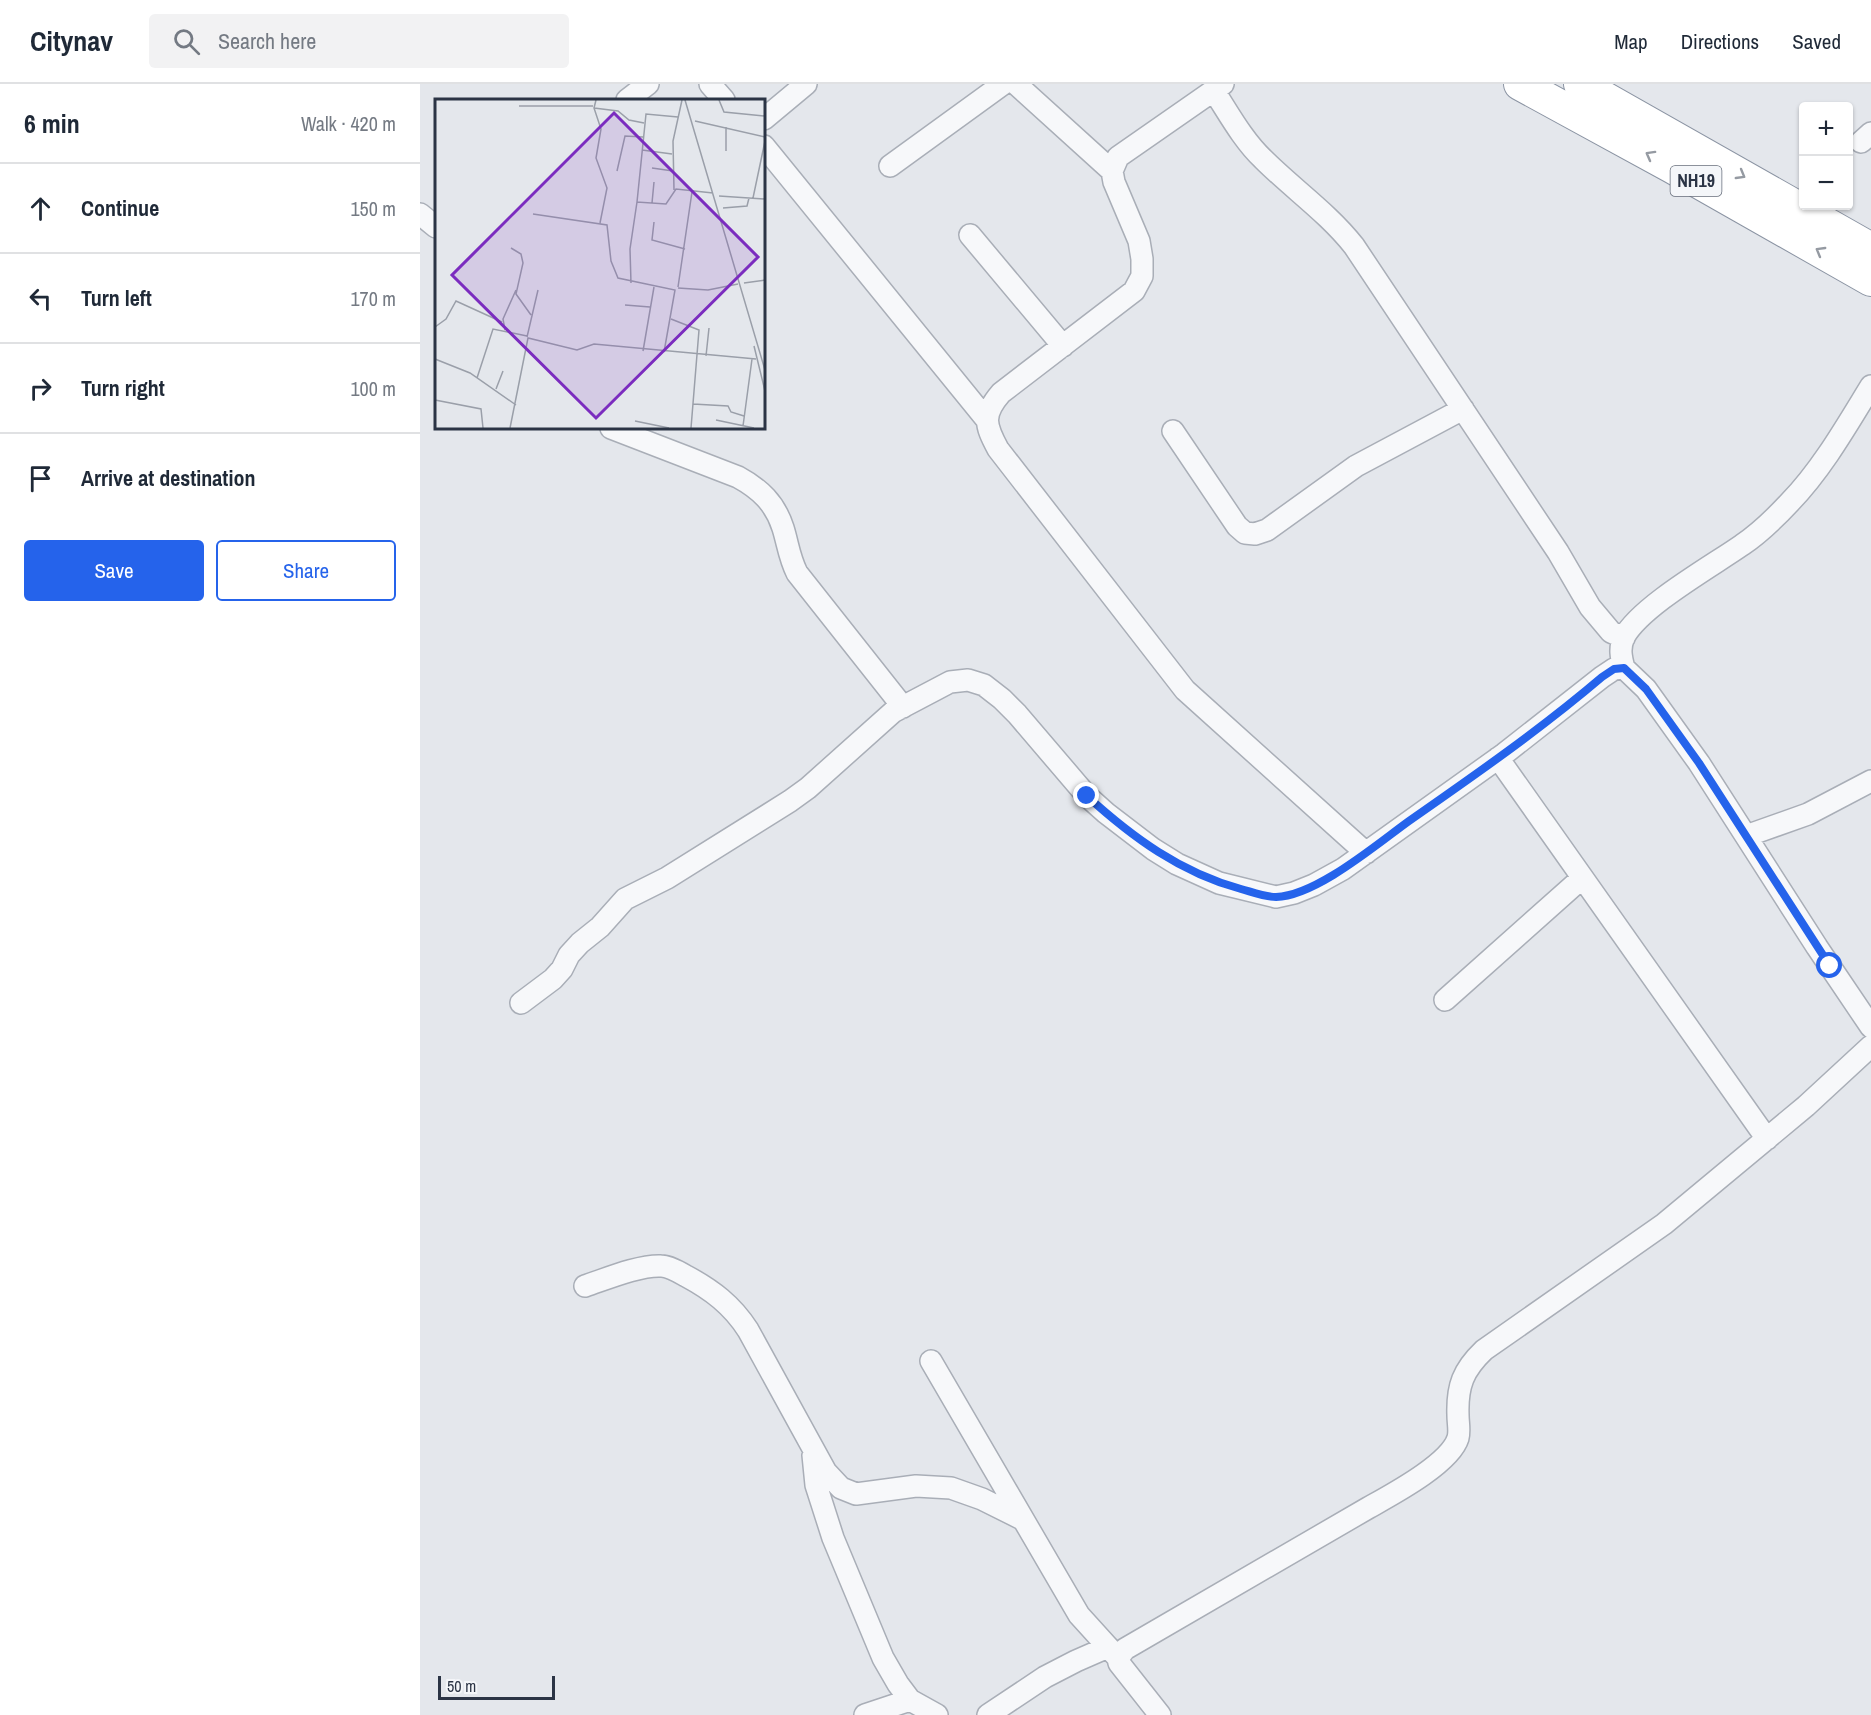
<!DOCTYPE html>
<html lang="en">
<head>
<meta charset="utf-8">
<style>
	:root { --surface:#fff; --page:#f2f2f3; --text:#1f2937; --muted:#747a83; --line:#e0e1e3; --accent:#2563eb }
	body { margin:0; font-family:"Archivo Narrow",sans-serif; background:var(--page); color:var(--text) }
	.controls { position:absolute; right:18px; top:18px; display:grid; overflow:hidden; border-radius:6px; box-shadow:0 2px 4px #0004 }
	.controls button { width:54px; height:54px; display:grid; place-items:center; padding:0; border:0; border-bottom:2px solid var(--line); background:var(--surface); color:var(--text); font:30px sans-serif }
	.scale { position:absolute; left:18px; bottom:15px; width:117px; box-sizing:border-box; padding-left:6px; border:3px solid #2b3445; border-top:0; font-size:16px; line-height:21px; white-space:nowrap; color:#2b3445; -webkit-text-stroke:4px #f4f6f9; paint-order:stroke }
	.stop { position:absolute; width:18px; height:18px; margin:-14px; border:4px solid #2563eb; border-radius:50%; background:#fff }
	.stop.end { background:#2563eb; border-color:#fff; box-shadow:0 2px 6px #0008 }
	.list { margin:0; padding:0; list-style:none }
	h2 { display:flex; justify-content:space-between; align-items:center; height:78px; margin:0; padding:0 24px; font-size:26px }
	h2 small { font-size:20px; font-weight:400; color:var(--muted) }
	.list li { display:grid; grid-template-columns:39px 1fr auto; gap:18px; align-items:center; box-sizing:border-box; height:90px; padding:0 24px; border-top:2px solid var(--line) }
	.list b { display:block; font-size:22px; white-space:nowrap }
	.list em { font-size:20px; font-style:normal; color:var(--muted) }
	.actions { display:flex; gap:12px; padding:18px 24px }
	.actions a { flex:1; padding:14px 0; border:2px solid var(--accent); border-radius:6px; text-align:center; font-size:21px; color:var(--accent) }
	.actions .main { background:var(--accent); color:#fff }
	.icon { flex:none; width:33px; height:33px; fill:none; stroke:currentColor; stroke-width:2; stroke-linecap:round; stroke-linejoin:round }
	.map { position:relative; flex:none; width:1451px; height:1631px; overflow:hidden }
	header { display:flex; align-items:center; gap:36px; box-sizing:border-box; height:84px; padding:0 30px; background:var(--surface); border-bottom:2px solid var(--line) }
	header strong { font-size:28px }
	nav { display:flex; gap:33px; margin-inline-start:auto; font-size:21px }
	.search { width:420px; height:54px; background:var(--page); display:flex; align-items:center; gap:15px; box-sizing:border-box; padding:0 21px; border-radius:6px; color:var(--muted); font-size:22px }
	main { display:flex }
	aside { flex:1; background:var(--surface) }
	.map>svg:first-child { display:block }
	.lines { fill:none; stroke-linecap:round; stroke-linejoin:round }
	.minor-casing { stroke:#a9aeb7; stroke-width:24 }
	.highway-casing { stroke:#8b94a3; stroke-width:34 }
	.minor { stroke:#f7f8fa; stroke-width:21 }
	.highway { stroke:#fff; stroke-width:32 }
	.oneway { stroke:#959aa2 }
	.route { stroke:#2563eb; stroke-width:8 }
	.labels { text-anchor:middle; stroke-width:6; stroke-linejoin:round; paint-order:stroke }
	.shield { fill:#f4f6f9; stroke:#676e7b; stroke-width:1.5 }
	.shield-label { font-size:18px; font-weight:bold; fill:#2b3445 }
	.inset-road { fill:none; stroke:#9a9fa9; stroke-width:1.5 }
	.view { fill:#7b2cbf; fill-opacity:0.15; stroke:#7b2cbf; stroke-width:3 }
	.inset-edge { fill:none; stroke:#2b3445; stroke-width:3 }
</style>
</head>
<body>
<header>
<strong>Citynav</strong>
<div class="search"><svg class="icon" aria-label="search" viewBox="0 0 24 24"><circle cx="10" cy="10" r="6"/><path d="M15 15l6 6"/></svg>Search here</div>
<nav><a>Map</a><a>Directions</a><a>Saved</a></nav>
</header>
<main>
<aside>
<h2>6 min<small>Walk · 420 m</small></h2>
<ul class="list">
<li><svg class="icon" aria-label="ahead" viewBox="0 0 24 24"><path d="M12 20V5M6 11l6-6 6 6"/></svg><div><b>Continue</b></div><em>150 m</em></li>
<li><svg class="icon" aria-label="left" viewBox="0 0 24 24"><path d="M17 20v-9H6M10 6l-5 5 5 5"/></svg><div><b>Turn left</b></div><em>170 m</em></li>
<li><svg class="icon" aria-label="right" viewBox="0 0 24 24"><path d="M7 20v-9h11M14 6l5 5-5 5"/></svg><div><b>Turn right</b></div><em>100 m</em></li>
<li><svg class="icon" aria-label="arrive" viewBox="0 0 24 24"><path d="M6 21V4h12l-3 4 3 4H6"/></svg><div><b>Arrive at destination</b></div></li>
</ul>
<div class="actions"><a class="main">Save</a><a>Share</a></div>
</aside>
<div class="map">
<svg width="1451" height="1631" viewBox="0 0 1451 1631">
	<rect width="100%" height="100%" fill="#e4e7ec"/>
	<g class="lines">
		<g class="minor-casing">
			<path id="minor" d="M290,0L304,16
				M596,0L692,87
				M803,0L698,73L692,87L694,98L719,157L722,175V192L714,207L581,309C562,331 565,341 578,365L765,606L946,769
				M794,7C809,30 823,56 843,75C873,105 908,129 934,162L1138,468L1170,523L1191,548L1204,554
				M207,16L228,0
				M344,35L386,0
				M1441,58L1451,49
				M344,62L566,335
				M470,82L583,0
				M0,130L16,143
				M550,151L643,262
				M191,344L318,393C340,405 355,419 363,444C368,460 369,473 377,489L483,623
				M753,347L817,442L825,449L835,450L847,446L936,382L1043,325
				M1204,584C1201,573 1199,564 1204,553C1221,522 1292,482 1322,461C1340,449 1356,433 1370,418C1402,385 1427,341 1451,302
				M1078,674L1347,1055
				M1326,752L1388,730L1451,697
				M1025,916L1162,794
				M101,919L133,895L142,885L149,871L160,859L180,843L205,815L247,794L370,717L388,704L473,628L530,598L548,596L564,601L582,615L597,630L667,712L686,729L733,765L757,780L799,799L856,813L874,809L894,801L923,785L1084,670L1182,593L1194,585L1204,584L1226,605L1279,679L1397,863L1451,943
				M165,1202C186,1195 219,1181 241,1182C249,1182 259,1188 266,1192C292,1206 312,1221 328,1246L406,1388L421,1404L436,1410L496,1402L531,1404L562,1415L602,1435
				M511,1277L659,1531L698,1574
				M393,1371L396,1401L413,1454L463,1574L478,1600L490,1616L517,1631
				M445,1631L490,1616
				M568,1631L625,1593L656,1577L688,1563
				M740,1631L699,1579L698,1574L705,1565L948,1424C971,1411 1030,1380 1038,1354C1040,1347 1038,1339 1038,1331C1037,1302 1043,1286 1064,1266L1244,1140L1386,1022L1451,962"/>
		</g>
		<g class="highway-casing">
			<path id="highway" d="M1100,0L1252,83L1451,196
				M1160,0L1451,165"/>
		</g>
		<use href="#minor" class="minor"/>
		<use href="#highway" class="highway"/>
	</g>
	<defs><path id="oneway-chevron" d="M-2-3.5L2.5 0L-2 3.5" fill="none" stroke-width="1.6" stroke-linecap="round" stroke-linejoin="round" transform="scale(1.5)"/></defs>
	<g class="oneway">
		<use href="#oneway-chevron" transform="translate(1230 71) rotate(-151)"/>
		<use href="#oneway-chevron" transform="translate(1321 91) rotate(30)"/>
		<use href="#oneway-chevron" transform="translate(1400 167) rotate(-150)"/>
	</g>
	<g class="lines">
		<path class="route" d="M667,712C712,753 761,789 821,805C832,808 845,813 856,813C896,812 957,760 989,737C1055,691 1121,645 1182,593L1194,585L1204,584L1226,605L1279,679L1410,882"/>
	</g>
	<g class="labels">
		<rect class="shield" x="1250.5" y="82" width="51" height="30" rx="4.5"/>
		<g class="shield-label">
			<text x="1276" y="103">NH19</text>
		</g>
	</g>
	<g transform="translate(15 15)">
		<rect width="330" height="330" fill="#e4e7ec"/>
		<path class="inset-road" d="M161,1L159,9L166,30L161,59L172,89L165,124M250,1L330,271M284,1L289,13L330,17M84,7H158M159,9L183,12L194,21L209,24M260,22L330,38M291,28V52M207,51L237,55M217,69L238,72M182,72L190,37L208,38M239,91L238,42L247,1M284,97L330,100M318,99L330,42M202,103L211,15L243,18M217,104L219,83M288,109L312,107L314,99M98,115L172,126L176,162L183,179L240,191L229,253M219,123L217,141L250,150M76,149L86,155L88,164L81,195L96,216M196,184L195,150L202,103L231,105L241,90L278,94M309,184L330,181M243,188L257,93M243,189L273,191L303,185M190,206L215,208M236,220L264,231L256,329M0,228L11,220L21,202L67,223M70,231L68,220L81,191M92,238L103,191M319,247L330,292M208,252L219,188M271,257L274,229M0,260L35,274L81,306M42,279L58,230L92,237M61,290L68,272M0,301L46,310L48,329M258,305L293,307L296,313L309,317M281,321L319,329M200,322L234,329M308,327L317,260M75,329L93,239L142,251L159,245L321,260"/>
		<path class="view" d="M179,14L323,158L161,319L17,176Z"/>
		<rect width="330" height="330" class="inset-edge"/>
	</g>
</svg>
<div class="controls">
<button>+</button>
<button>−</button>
</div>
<div class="scale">50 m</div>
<div class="stop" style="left:1410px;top:882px"></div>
<div class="stop end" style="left:667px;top:712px"></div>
</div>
</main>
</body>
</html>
